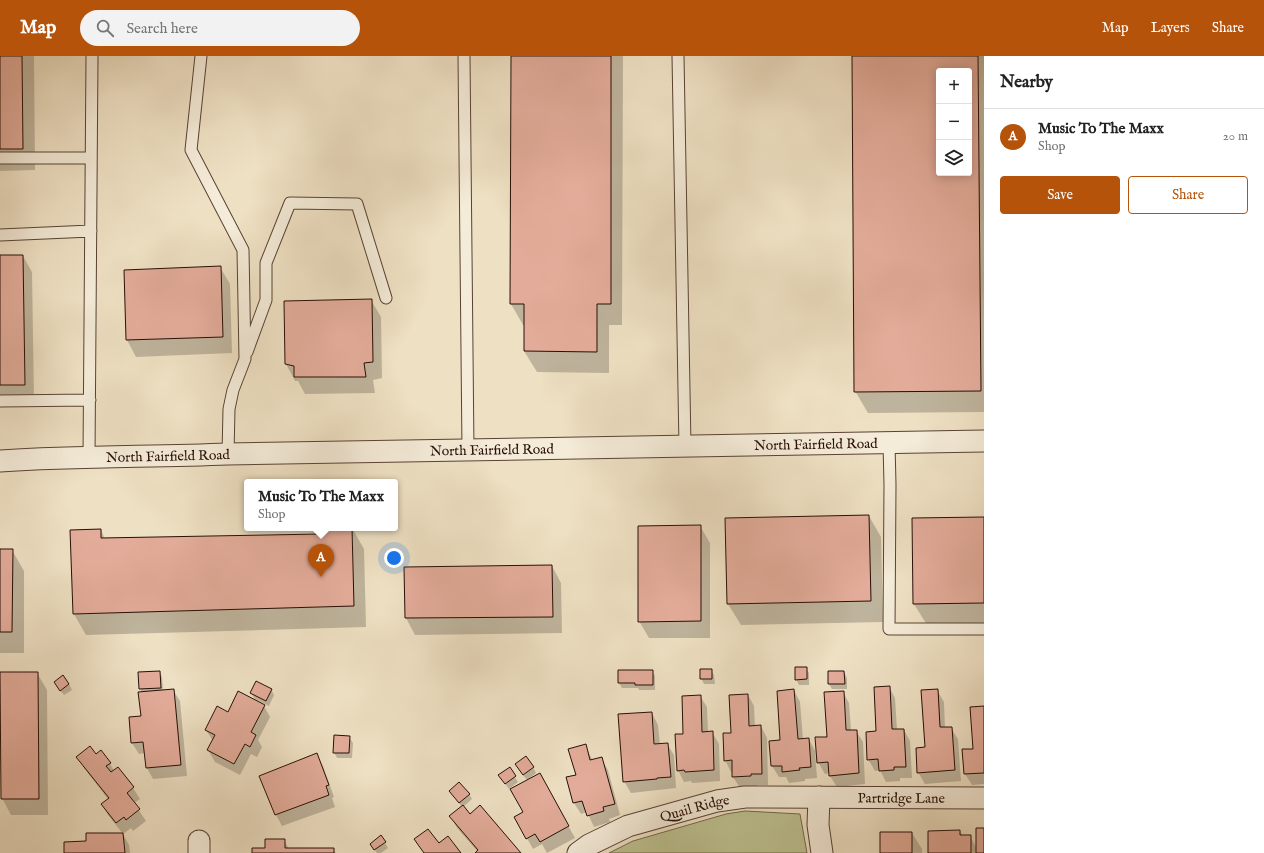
<!DOCTYPE html>
<html lang="en">
<head>
<meta charset="utf-8">
<style>
	:root { --surface:#fff; --page:#f2f2f2; --text:#222; --muted:#767676; --line:#e0e0e0; --accent:#b45309 }
	body { margin:0; font-family:"IM FELL English",serif; background:var(--page); color:var(--text) }
	.controls { position:absolute; right:12px; top:12px; display:grid; overflow:hidden; border-radius:4px; box-shadow:0 2px 10px #0003 }
	.controls button { width:36px; height:36px; display:grid; place-items:center; padding:0; border:0; border-bottom:1px solid var(--line); background:var(--surface); color:var(--text); font:20px sans-serif }
	.you { position:absolute; left:394px; top:502px; width:14px; height:14px; margin:-10px; border:3px solid #fff; border-radius:50%; background:#1a73e8; box-shadow:0 0 0 6px #1a73e833 }
	.badge { display:grid; place-items:center; width:26px; height:26px; border-radius:50%; background:var(--accent); color:#fff; font-size:13px; font-weight:700 }
	.pin { position:absolute; translate:-50% -33px; filter:drop-shadow(0 1px 2px #0008) }
	.pin::after { content:''; position:absolute; top:21px; width:14px; height:12px; background:inherit; clip-path:polygon(0 0,100% 0,50% 100%) }
	.popup { position:absolute; left:244px; top:423px; width:154px; height:52px; box-sizing:border-box; display:grid; place-content:center; border-radius:4px; background:var(--surface); filter:drop-shadow(0 1px 3px #0005); font-size:13px; white-space:nowrap; color:var(--muted) }
	.popup b { font-size:15px; color:var(--text) }
	.popup::after { content:''; position:absolute; left:50%; top:100%; margin-left:-8px; border:8px solid transparent; border-top-color:var(--surface) }
	.list { margin:0; padding:0; list-style:none }
	h2 { display:flex; justify-content:space-between; align-items:center; height:52px; margin:0; padding:0 16px; font-size:17px }
	h2 small { font-size:13px; font-weight:400; color:var(--muted) }
	.list li { display:grid; grid-template-columns:26px 1fr auto; gap:12px; align-items:center; box-sizing:border-box; height:56px; padding:0 16px; border-top:1px solid var(--line) }
	.list b { display:block; font-size:15px; white-space:nowrap }
	.list p { margin:0; font-size:13px; white-space:nowrap; color:var(--muted) }
	.list em { font-size:13px; font-style:normal; color:var(--muted) }
	.actions { display:flex; gap:8px; padding:12px 16px }
	.actions a { flex:1; padding:9px 0; border:1px solid var(--accent); border-radius:4px; text-align:center; font-size:14px; color:var(--accent) }
	.actions .main { background:var(--accent); color:#fff }
	.icon { flex:none; width:22px; height:22px; fill:none; stroke:currentColor; stroke-width:2; stroke-linecap:round; stroke-linejoin:round }
	.map { position:relative; flex:none; width:984px; height:797px; overflow:hidden }
	header { display:flex; align-items:center; gap:24px; box-sizing:border-box; height:56px; padding:0 20px; background:var(--accent); color:#fff }
	header strong { font-size:19px }
	nav { display:flex; gap:22px; margin-inline-start:auto; font-size:14px }
	.search { width:280px; height:36px; background:var(--page); display:flex; align-items:center; gap:10px; box-sizing:border-box; padding:0 14px; border-radius:22px; color:var(--muted); font-size:15px }
	main { display:flex }
	aside { flex:1; background:var(--surface) }
	.map>svg:first-child { display:block }
	.green { fill:#bdc190; stroke:#72684b }
	.shadow { fill:#0003; fill-rule:evenodd }
	.building { fill:#e3ac9a; stroke:#270e06; fill-rule:evenodd }
	.lines { fill:none; stroke-linecap:round; stroke-linejoin:round }
	.lane-casing { stroke:#594235; stroke-width:13 }
	.street-casing { stroke:#594235; stroke-width:23 }
	.lane { stroke:#f4ebd8; stroke-width:11 }
	.street { stroke:#f4ebd8; stroke-width:21 }
	.labels { text-anchor:middle; stroke-width:3.5; stroke-linejoin:round; paint-order:stroke }
	.street-label { font-size:14px; fill:#270e06; stroke:#f4ebd8 }
</style>
</head>
<body>
<header>
<strong>Map</strong>
<div class="search"><svg class="icon" aria-label="search" viewBox="0 0 24 24"><circle cx="10" cy="10" r="6"/><path d="M15 15l6 6"/></svg>Search here</div>
<nav><a>Map</a><a>Layers</a><a>Share</a></nav>
</header>
<main>
<div class="map">
<svg width="984" height="797" viewBox="0 0 984 797">
	<rect width="100%" height="100%" fill="#eee0c3"/>
	<filter id="stains"><feTurbulence type="fractalNoise" baseFrequency=".005" numOctaves="4"/><feColorMatrix values="0 0 0 0 .2 0 0 0 0 .09 0 0 0 0 .02 0 0 0 .5 -.17"/></filter>
	<radialGradient id="worn" r=".72"><stop offset=".6" stop-color="#630" stop-opacity="0"/><stop offset="1" stop-color="#630" stop-opacity=".3"/></radialGradient>
	<path class="green" d="M745,755L800,758L807,797H609L633,785L726,758Z"/>
	<path class="shadow" d="M0,0H34L35,114L0,115Z
		M512,0H623L622,269H609V317L537,316L524,295V269H523L511,248Z
		M853,0H984V356L868,357L855,335ZM939,15H969V117H939Z
		M0,200H23L32,216L34,345L0,343Z
		M220,211L230,228L232,297L136,301L127,284Z
		M371,244L381,261L382,322L373,324L375,337L305,338L298,325H295L286,308L285,246Z
		M869,460L881,481L883,566L741,569L728,548Z
		M984,462V569H927L914,548L913,463Z
		M700,470L710,487V582H649L639,565Z
		M322,472H352L364,493L366,571L86,579L74,558L71,475L101,474L105,483L322,479Z
		M0,494H12L24,515V597H0Z
		M552,510L561,527L562,577L415,579L406,562L405,512Z
		M806,612L809,617V629H799L796,623Z
		M711,614L714,619L715,628H704L701,622Z
		M652,615L655,620V634H639L638,632H622L619,627Z
		M159,616L162,621L163,635L173,634L180,645L187,720L153,723L147,712L145,697L139,698L132,687L142,661V636L140,633Z
		M844,616L847,622V633H832L829,628Z
		M37,617L47,634L48,759H11L2,742Z
		M69,628L72,634L64,639L58,632Z
		M889,631L895,642L897,674H904L910,685L912,722H900V725L886,726L880,714L875,715L868,703L878,676Z
		M271,633L274,639L269,650L255,643L251,637Z
		M794,634L800,646L803,684L809,683L815,695L817,722L805,723V725L789,727L786,721H779L772,710L781,685Z
		M937,634L944,646L945,672H951L958,683L961,725L925,728L918,716L926,692Z
		M843,636L849,647L851,675H856L863,686L865,728L837,731L830,720V717L825,718L818,706L828,682Z
		M748,639L754,650L755,671L761,670L767,682L768,729H757V732H740L733,721V716H731L725,704L732,678Z
		M700,640L707,651L708,676H712L719,688L720,725L692,727L691,725L684,726L678,714Z
		M264,650L270,661L258,684L262,691L257,701L251,698L240,719L215,706L208,694L213,685L206,674Z
		M984,651V728L972,729L965,718L974,694Z
		M652,657L658,669L660,689L667,688L674,699L676,732L631,737L624,725Z
		M349,681L353,687L352,702H337L334,696Z
		M585,689L593,705L601,702L608,714L620,759L609,763L610,766L594,771L587,756L581,758L574,747L567,722L577,720Z
		M96,699L110,708L114,715L117,712L133,732L140,743L134,747L146,765L133,775L131,772L123,778L129,789L130,797H65L87,786L123,778L108,759L102,748L108,743L84,712L78,701Z
		M317,699L323,710L334,741L332,742L335,751L282,770L272,751L260,720Z
		M533,711L536,717L527,724L519,714Z
		M509,712L518,726L509,733L503,725Z
		M539,718L575,782L547,797L542,788L533,793L515,761L524,756Z
		M450,735L469,738L472,743L463,751L470,759L519,797H477L478,796L457,772L451,761L462,751Z
		M984,773V797H929L960,775L963,780H970L977,793Z
		M912,777L922,793V797H881Z
		M284,784L289,793H333L336,797H253L266,793Z
		M385,787L388,792L381,797H377L374,793Z"/>
	<path class="building" d="M0,0H22L23,93H0Z
		M511,0H611V248H597V296L524,295V248H510Z
		M852,0H978L981,335L854,336ZM939,15H969V117H939Z
		M0,199H23L25,329H0Z
		M221,210L223,281L126,284L124,214Z
		M372,243L373,306L364,307L366,321H294V310L285,308L284,245Z
		M869,459L871,545L727,548L725,462Z
		M984,461V547L913,548L912,462Z
		M701,469V565L638,566V470Z
		M321,472H352L354,550L73,558L70,474L101,473V482L321,478Z
		M0,493H13L12,576H0Z
		M552,509L553,561L405,562L404,511Z
		M795,611H807V623L795,624Z
		M700,613H712V623H700Z
		M618,614H653V629H635V627H618Z
		M160,615L161,632L139,633L138,616Z
		M828,615H844L845,628H828Z
		M0,616H38L39,743H1Z
		M63,619L69,628L60,635L54,626Z
		M256,625L272,633L266,645L250,637Z
		M890,630L892,673H904L906,711H894V714L879,715L878,703L867,704L866,676L876,675L874,631Z
		M174,633L181,709L146,712L143,686L131,687L129,661L141,660L138,636Z
		M794,633L798,683L809,682L811,711L799,712L800,714L782,716V710H771L769,685L780,684L777,635Z
		M938,633L940,671H952L955,714L917,717L916,692L925,691L921,634Z
		M238,635L265,649L251,676L256,679L250,691L245,688L234,708L207,694L215,679L205,674L217,650L228,656Z
		M844,635L846,674H857L859,717L829,720L828,706L817,707L815,681H827L824,636Z
		M748,638L749,670L761,669L762,718H751V720L732,721V704L724,705L723,677H731L729,639Z
		M701,639L702,676L713,675L714,714L685,716L684,714L677,715L675,678H683L682,640Z
		M984,650V717L964,718L962,693H973L970,651Z
		M652,656L654,688L668,687L671,721L657,722V723L623,726L618,658Z
		M334,679L350,680L349,697H333Z
		M586,688L590,704L602,701L615,748L603,751L604,755L587,760L582,745L573,747L566,721L576,719L568,693Z
		M90,690L96,698L101,694L111,707L106,710L111,716L118,711L134,731L127,737L140,753L126,764L124,761L116,767L101,748L109,742L76,701Z
		M317,697L329,729L326,730L329,739L275,759L259,720Z
		M526,700L534,711L523,719L515,708Z
		M510,711L516,720L505,728L498,719Z
		M540,717L569,770L540,786L535,778L526,783L514,761L523,756L510,733Z
		M459,726L470,738L459,747L449,735Z
		M463,749L470,758L480,749L521,797H475L478,794L449,760Z
		M976,772H984V797H976Z
		M428,773L439,787L448,780L461,797H424L414,783Z
		M960,774V779H971V797H928V775Z
		M880,776H912V797H880Z
		M86,777H123L125,797H64V786L86,785Z
		M381,779L386,786L374,794L370,788Z
		M265,783H285V792H334V797H252V792H265Z"/>
	<g class="lines">
		<g class="lane-casing">
			<path id="lane" d="M201,0L191,94L243,194L245,303L233,334L229,353L228,398
				M464,0L468,394
				M678,0L685,390
				M0,102H91
				M0,179L91,175
				M247,296L266,244V207L290,147L357,148L386,242
				M0,345L90,344
				M889,387L890,429L889,573H984
				M89,402L92,0"/>
		</g>
		<g class="street-casing">
			<g id="street">
				<path id="s1" d="M0,405C76,400 152,401 228,398L984,385"/>
				<path d="M819,741L818,769L822,797"/>
				<path d="M199,797V785"/>
				<path id="s2" d="M578,797L589,789L628,770L717,745L745,741L984,742"/>
			</g>
		</g>
		<use href="#lane" class="lane"/>
		<use href="#street" class="street"/>
	</g>
	<g class="labels">
		<g class="street-label">
			<text dy="5" stroke="none"><textPath href="#s1" startOffset="816">North Fairfield Road</textPath></text>
			<text dy="5" stroke="none"><textPath href="#s1" startOffset="492">North Fairfield Road</textPath></text>
			<text dy="5" stroke="none"><textPath href="#s1" startOffset="168">North Fairfield Road</textPath></text>
			<text dy="5" stroke="none"><textPath href="#s2" startOffset="334">Partridge Lane</textPath></text>
			<text dy="5" stroke="none"><textPath href="#s2" startOffset="126">Quail Ridge</textPath></text>
		</g>
	</g>
	<rect width="100%" height="100%" filter="url(#stains)"/>
	<rect width="100%" height="100%" fill="url(#worn)"/>
</svg>
<div class="controls">
<button>+</button>
<button>−</button>
<button><svg class="icon" aria-label="layers" viewBox="0 0 24 24"><path d="M12 4l9 5-9 5-9-5zM3 14l9 5 9-5"/></svg></button>
</div>
<div class="you"></div>
<div class="pin badge" style="left:321px;top:521px">A</div>
<div class="popup"><b>Music To The Maxx</b>Shop</div>
</div>
<aside>
<h2>Nearby<small></small></h2>
<ul class="list">
<li><span class="badge">A</span><div><b>Music To The Maxx</b><p>Shop</p></div><em>20 m</em></li>
</ul>
<div class="actions"><a class="main">Save</a><a>Share</a></div>
</aside>
</main>
</body>
</html>
